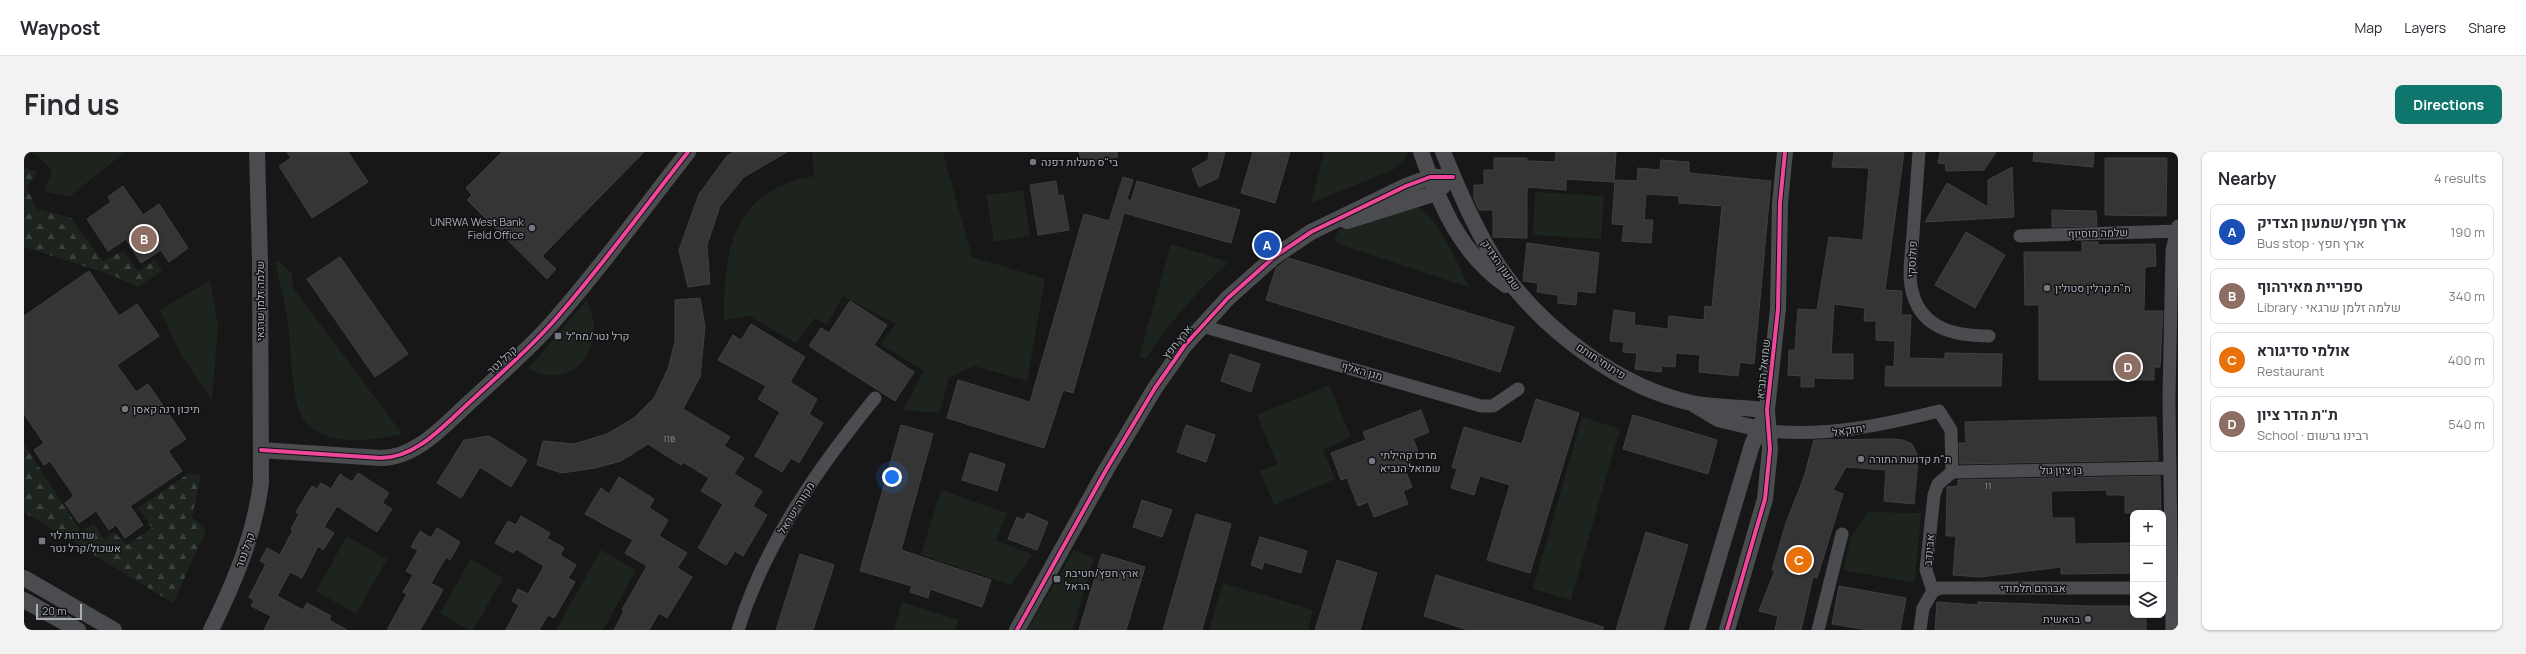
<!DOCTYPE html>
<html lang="en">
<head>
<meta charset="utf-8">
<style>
	:root { --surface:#fff; --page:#f2f2f3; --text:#2b2b33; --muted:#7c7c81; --line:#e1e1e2; --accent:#0f766e }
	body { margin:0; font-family:Manrope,Heebo,sans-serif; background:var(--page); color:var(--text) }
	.controls { position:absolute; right:12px; bottom:12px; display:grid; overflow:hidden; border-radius:8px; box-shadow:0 1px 3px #0004 }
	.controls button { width:36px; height:36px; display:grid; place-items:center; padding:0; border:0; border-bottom:1px solid var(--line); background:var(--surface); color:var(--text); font:20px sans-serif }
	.scale { position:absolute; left:12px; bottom:10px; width:46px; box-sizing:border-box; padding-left:4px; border:2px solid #a8adb8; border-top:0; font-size:11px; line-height:14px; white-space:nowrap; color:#a8adb8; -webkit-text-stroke:3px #111113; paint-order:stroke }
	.you { position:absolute; left:868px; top:325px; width:14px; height:14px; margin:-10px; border:3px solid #fff; border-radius:50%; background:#1a73e8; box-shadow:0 0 0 6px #1a73e833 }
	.badge { display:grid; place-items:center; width:26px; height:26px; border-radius:50%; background:var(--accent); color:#fff; font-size:13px; font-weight:700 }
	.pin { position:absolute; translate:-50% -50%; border:2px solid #fff; box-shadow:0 1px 4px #0006 }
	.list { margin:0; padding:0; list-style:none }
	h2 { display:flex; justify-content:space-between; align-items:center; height:52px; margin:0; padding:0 16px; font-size:17px }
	h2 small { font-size:13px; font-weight:400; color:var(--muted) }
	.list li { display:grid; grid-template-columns:26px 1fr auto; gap:12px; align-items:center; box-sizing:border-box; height:56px; margin:0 8px 8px; padding:0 8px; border:1px solid var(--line); border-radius:8px }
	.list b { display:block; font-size:15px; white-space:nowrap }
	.list p { margin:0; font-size:13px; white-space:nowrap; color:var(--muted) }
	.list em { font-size:13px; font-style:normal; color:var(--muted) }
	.icon { flex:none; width:22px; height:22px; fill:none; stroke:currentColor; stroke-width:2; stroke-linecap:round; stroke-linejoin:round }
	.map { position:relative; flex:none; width:2154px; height:478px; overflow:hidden; border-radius:8px }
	header { display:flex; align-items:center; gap:24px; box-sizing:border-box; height:56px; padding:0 20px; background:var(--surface); border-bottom:1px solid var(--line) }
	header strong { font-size:19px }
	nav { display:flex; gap:22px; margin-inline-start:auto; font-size:14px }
	.intro { display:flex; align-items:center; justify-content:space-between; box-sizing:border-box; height:96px; padding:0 24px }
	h1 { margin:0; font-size:28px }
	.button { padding:10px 18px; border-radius:8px; background:var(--accent); color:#fff; font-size:14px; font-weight:700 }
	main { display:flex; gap:24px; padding:0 24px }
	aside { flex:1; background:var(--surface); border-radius:8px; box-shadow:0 1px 3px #0004 }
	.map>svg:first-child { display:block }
	.forest { fill:url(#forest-firs) }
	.park { fill:#1d241e }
	.building { fill:#353536; stroke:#3f4043 }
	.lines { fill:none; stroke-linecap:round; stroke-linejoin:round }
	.minor { stroke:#4b4c50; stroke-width:13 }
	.tertiary { stroke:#4b4c50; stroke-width:16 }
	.cycleway-casing { stroke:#111113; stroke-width:6 }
	.cycleway { stroke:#ed469a; stroke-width:4 }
	.poi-dot { fill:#757880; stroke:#111113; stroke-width:1.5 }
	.labels { text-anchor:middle; stroke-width:3; stroke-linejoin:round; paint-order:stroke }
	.number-label { font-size:9px; fill:#8b8f98 }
	.poi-label { font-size:11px; fill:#a8adb8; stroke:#111113; text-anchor:start }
	.street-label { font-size:11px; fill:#a8adb8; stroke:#111113 }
</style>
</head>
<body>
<header>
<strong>Waypost</strong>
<nav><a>Map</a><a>Layers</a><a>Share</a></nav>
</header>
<div class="intro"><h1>Find us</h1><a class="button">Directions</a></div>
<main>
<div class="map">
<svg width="2154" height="478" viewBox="0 0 2154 478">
	<defs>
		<pattern id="forest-firs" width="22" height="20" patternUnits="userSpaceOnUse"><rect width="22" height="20" fill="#1d241e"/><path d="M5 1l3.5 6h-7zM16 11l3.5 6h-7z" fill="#3b413d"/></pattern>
	</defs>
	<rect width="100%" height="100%" fill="#171717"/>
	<path class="forest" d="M0,16L13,19L3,37L13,57L47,66L79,109L99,99L114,119L131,108L138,119L114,135L88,123L0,95Z
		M0,292L57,380L70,372L80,387L90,380L103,393L128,376L114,356L164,322L177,323L168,365L182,378L149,451L0,360Z"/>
	<path class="park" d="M0,0H101L45,45L20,39L28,19L12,2Z
		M788,0H919L948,105L1021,127L1003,229L950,214L925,226L915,261L879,258L900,219L856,192L872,172L819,144L803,173L791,166L772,191L725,164L700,168C700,96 708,40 790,24Z
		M1300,0H1383L1380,8L1370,17L1287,51Z
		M999,38L1006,84L970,90L962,43Z
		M1511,40L1580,44L1577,87L1509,83Z
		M1390,53C1415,63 1433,113 1446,136L1314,92L1311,86L1315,77Z
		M1147,92L1205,110C1171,142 1147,168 1122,207L1115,205Z
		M251,109H255L268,122L269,136L378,282C349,289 303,295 281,270C267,254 267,189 263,166C260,147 255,128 251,109Z
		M186,128L194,173L188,248L156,201L136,158Z
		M563,148C565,156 569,164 570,172C572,200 552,228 522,223C516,222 510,219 504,217Z
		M1305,233L1327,285L1299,298L1311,327L1250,353L1236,319L1253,312L1233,263Z
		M1558,265L1596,277L1547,448L1509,437Z
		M917,338L983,361L972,388L1008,403L987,433L897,403Z
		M1844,360L1897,361L1891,431L1819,418L1827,385Z
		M323,384L363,407L332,462L292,439Z
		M577,398L612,418L579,478H532Z
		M1050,398L1070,405L1049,478H1003Z
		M447,407L479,426L449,478H445L416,461Z
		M1199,431L1289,458L1284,478H1185Z
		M878,450L935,468L931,478H870Z"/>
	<path class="building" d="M263,0H324L344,30L288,66L255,14L267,6Z
		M478,0H620L518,104L532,117L523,127L443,48L448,43L442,36Z
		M710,0H763L720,25L696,54L683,93L686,132L664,135L655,98L675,42L703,4Z
		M1055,0H1093L1094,5L1058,13Z
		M1185,0H1201L1194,26L1175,35L1168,17L1184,8Z
		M1229,0H1266L1251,51L1217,41Z
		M1532,0H1592L1590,30L1542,27V38L1503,35V86L1469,85V58H1455L1450,47V33H1460V18H1470V6H1503V9L1531,10Z
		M1810,0H1880L1861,138L1878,139L1877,163H1887L1885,206L1921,207V201L1978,202L1977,234H1861L1862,214L1870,215L1871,189L1852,188V169H1840L1841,156L1810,152L1807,202H1829V227L1790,226V235H1777V224L1764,223L1765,198H1771L1774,157L1793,158L1805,85L1839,88L1845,16L1808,15Z
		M1916,0H1972L1960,18L1922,19L1921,12L1914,11Z
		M2010,0H2070L2069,15L2009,9Z
		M2081,6H2143L2142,64L2081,63Z
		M1637,8L1665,10V21L1747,29L1730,212L1716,210L1714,224L1675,220L1676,203L1652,201L1651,215L1638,214L1637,220L1611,217L1613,201L1599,200L1600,190L1586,189L1590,158L1611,161L1610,173L1644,177L1645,164L1680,168L1681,154L1688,155L1698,54L1655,51V44L1622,42L1620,68H1629L1627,91L1598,89L1600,73L1588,72L1591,28L1613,29L1614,16L1636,18Z
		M1988,15L1990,65L1901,70L1923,31L1964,55V28Z
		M1099,25L1109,28L1103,47L1107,49L1113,29L1216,58L1207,91L1100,61L1049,241L1039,238L1020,296L923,266L934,228L1006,250L1060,62L1085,69Z
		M1032,29L1034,44L1039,43L1045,78L1014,83L1006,33Z
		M99,34L119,63L135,52L164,96L145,110L137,98L117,111L102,87L84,99L63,67L87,50L84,45Z
		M2028,58L2072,59L2073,74L2028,75Z
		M1942,80L1981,103L1951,156L1911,133Z
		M2058,90H2074V93L2131,92L2132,114L2121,115L2120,159H2139L2136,215H2130V228H2015V153H2001L2000,100H2058Z
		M1503,91L1575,101L1571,141L1553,139L1552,153L1534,151V143L1513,140L1514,131L1499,129Z
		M316,105L384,202L351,225L283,127Z
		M1265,106L1490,175L1476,220L1242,148L1252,116Z
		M65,119L95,164L113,152L135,184L93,213L112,240L124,232L162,287L144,299L158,319L106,354L119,373L101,386L92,373L85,378L72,359L55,371L41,351L50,344L26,309L20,313L10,298L20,291L0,262V164Z
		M676,146L681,175L676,225L659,257L706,285L700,294L720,306L710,322L738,339L729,354L743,363L719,404L711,399L702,413L674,396L699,352L677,339L685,326L659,310L657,313L624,292L597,309L571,316L538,321L513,313L519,289L550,292L583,282L610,266L630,246L644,217L651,190V148Z
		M826,149L863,173L850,193L890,220L871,249L785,194L797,176L805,181Z
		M727,172L781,205L766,230L793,247L785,262L799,271L775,311L767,306L758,320L731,304L756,260L734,247L742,234L694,208L709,183L717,188Z
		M1206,202L1236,212L1227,240L1197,229Z
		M1512,247L1555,261L1506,421L1463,408L1486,333L1456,324L1450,343L1427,336L1433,317L1428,315L1440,275L1498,292Z
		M1397,258L1405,280L1389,287L1394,299L1383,303L1388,315L1381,318L1388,335L1379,339L1384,352L1350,365L1344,350L1334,354L1323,326L1317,328L1307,301L1342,288L1339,280Z
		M1609,263L1693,288L1684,322L1599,297Z
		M2132,265L2134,308L1936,312L1935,291H1942L1941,270Z
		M877,273L909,282L877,398L967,428L958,455L906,437L904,446L886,440L888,434L836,419Z
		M1162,273L1191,283L1182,310L1153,300Z
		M465,284L503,308L487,335L456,315L437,346L413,331L440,288Z
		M1868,287L1879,288L1888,292L1892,300L1894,307L1890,352L1860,349L1862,318L1822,315L1809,338L1819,342L1793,426L1789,425L1777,478H1751L1754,464L1735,459L1751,418H1748L1762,371L1780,325L1790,288Z
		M946,301L981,312L973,339L938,328Z
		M334,321L365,341L358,351L368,357L353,380L313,354L300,375L310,381L299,398L294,394L278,426L266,420L253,444L279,458L283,451L307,464L305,468L323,478H240L247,464L227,454L230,448L225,445L242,412L236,409L243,396L256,403L269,378L267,377L275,362L272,360L288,334L293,337L297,331L307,337L316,322L328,330Z
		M2136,324L2137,361H2101V343H2083V338L2027,339L2028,366H2050L2051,392L2109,391V421L2037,422V415L1956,425L1929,423L1932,384H1922L1923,335L1934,334V328Z
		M595,325L630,347L625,356L644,368L635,384L663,401L653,416L668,425L643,466L635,461L625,478H590L600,459L598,458L623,414L601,401L609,388L561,362L577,336L585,342Z
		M1118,348L1148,358L1138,385L1109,375Z
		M1003,361L1024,370L1013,398L984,387L993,365L1000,368Z
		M1172,362L1207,372L1178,478H1139Z
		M497,364L526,381L523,386L540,396L536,403L552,413L544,426L551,430L530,466L524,463L515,478H482L495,453L488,449L494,437L504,442L520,414L492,397L489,401L471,391L484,369L492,373Z
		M413,376L436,390L426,408L422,405L407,431L419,438L396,478H363L383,442L379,440L389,423L382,419L394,398L387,395L396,379L407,386Z
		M1622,380L1664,393L1639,478H1592Z
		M1236,385L1283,399L1277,421L1240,410L1238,417L1227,413Z
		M776,402L810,413L789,478H752Z
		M1078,402L1121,415L1102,478H1055Z
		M1313,408L1353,421L1336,478H1291Z
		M1412,423L1579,475V478H1444L1400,464Z
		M1815,434L1882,446L1876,478H1844L1808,472Z
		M1913,450L1954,453V450L2063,454H2109V463H2122V478H1911Z"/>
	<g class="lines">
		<path class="minor" d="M1895,0C1893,27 1891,55 1889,82C1888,99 1884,117 1887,134C1894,176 1929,184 1965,184
			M1996,84L2154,79
			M1178,174L1457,254H1469L1494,237
			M1745,279C1803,285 1859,273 1915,259L1927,278L1928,320
			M1928,320L2145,316
			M1909,439L1916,436H2109
			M1909,439L1902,418L1910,343L1914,332L1928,320
			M714,478C741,391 794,316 851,246
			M1794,478L1818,382
			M1896,478L1899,456L1909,439
			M2148,478L2145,246L2148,98L2154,74"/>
		<path class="tertiary" d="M1397,0C1415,50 1436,102 1482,133
			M1419,0C1436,41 1453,82 1478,119C1520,178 1596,236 1668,251C1692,256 1719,255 1743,258
			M1323,69L1412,41L1420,33
			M1669,252L1694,267L1744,279
			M237,298L357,306C393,306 421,272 447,249C474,224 503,199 528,171C576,117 619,57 664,0
			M0,426L90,478
			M0,448L54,478
			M187,478C210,431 231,382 237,330L236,110L233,0
			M993,478L1082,318L1131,236L1161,193L1204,146L1250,105L1287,80L1382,34L1406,25H1429
			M1673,478L1728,293L1743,258
			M1703,478L1741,347L1746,297L1743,258L1754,157L1756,51L1761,0"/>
		<g class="cycleway-casing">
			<path id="cycleway" d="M237,298L357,306C393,306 421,272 447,249C474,224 503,199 528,171C576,117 619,57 664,0
				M993,478L1082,318L1131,236L1161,193L1204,146L1250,105L1287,80L1382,34L1406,25H1429
				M1703,478L1741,347L1746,297L1743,258L1754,157L1756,51L1761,0"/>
		</g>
		<use href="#cycleway" class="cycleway"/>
	</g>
	<g class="poi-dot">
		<circle cx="1009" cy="10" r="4"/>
		<circle cx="508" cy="76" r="4"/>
		<circle cx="2023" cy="136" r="4"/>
		<rect x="530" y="180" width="8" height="8" rx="2"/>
		<circle cx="101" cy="257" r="4"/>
		<circle cx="1837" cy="307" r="4"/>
		<circle cx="1348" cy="309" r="4"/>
		<rect x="14" y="385" width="8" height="8" rx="2"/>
		<rect x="1029" y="423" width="8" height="8" rx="2"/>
		<circle cx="2064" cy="467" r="4"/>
	</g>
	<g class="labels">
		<g class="number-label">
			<text x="645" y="290">118</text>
			<text x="1964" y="337">11</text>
		</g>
		<g class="poi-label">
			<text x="1017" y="14">בי"ס מעלות דפנה</text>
			<text x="500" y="74" text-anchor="end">UNRWA West Bank<tspan x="500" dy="13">Field Office</tspan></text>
			<text x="2031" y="140">ת"ת קרלין סטולין</text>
			<text x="542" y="188">קרל נטר/מח״ל</text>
			<text x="109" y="261">תיכון רנה קאסן</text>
			<text x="1356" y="307">מרכז קהילתי<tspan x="1356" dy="13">שמואל הנביא</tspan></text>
			<text x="1845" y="311">ת"ת קדושת התורה</text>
			<text x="26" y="387">שדרות לוי<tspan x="26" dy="13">אשכול/קרל נטר</tspan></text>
			<text x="1041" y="425">ארץ חפץ/חטיבת<tspan x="1041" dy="13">הראל</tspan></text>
			<text x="2056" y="471" text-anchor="end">בראשית</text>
		</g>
		<g class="street-label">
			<text transform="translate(2074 81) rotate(-2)" y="4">שלמה מוסיוף</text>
			<text transform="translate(1888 107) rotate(-87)" y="4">פולנסקי</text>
			<text transform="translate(1477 113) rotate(55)" y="4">שמעון הצדיק</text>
			<text transform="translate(236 149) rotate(-90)" y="4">שלמה זלמן שרגאי</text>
			<text transform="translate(1153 190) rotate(-51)" y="4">ארץ חפץ</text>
			<text transform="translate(478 208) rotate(-43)" y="4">קרל נטר</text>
			<text transform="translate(1577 209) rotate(33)" y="4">פיתוחי חותם</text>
			<text transform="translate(1739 217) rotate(-84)" y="4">שמואל הנביא</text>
			<text transform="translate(1338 219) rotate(16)" y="4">מגן האלף</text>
			<text transform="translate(1825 278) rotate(-9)" y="4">יחזקאל</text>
			<text transform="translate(2037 318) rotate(-1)" y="4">בן ציון גול</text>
			<text transform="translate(772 356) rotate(-58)" y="4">מקווה ישראל</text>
			<text transform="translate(221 398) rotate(-70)" y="4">קרל נטר</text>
			<text transform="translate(1905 398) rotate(-85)" y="4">אבינדב</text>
			<text x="2009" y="440">אברהם תלמודי</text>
		</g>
	</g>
</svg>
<div class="controls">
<button>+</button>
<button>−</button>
<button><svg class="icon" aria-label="layers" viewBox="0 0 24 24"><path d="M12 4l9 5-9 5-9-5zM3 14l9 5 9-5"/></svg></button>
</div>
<div class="scale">20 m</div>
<div class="you"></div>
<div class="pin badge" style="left:1243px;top:93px;background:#1a4fb4">A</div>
<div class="pin badge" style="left:120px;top:87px;background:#8d6e63">B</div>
<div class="pin badge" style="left:1775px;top:408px;background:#e8710a">C</div>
<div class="pin badge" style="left:2104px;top:215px;background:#8d6e63">D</div>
</div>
<aside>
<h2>Nearby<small>4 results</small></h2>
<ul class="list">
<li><span class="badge" style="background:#1a4fb4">A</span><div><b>ארץ חפץ/שמעון הצדיק</b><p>Bus stop · ארץ חפץ</p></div><em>190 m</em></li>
<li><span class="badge" style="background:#8d6e63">B</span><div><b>ספריית מאירהוף</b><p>Library · שלמה זלמן שרגאי</p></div><em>340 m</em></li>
<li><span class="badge" style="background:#e8710a">C</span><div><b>אולמי סדיגורא</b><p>Restaurant</p></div><em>400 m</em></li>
<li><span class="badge" style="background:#8d6e63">D</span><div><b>ת&quot;ת הדר ציון</b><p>School · רבינו גרשום</p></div><em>540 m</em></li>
</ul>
</aside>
</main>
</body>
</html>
